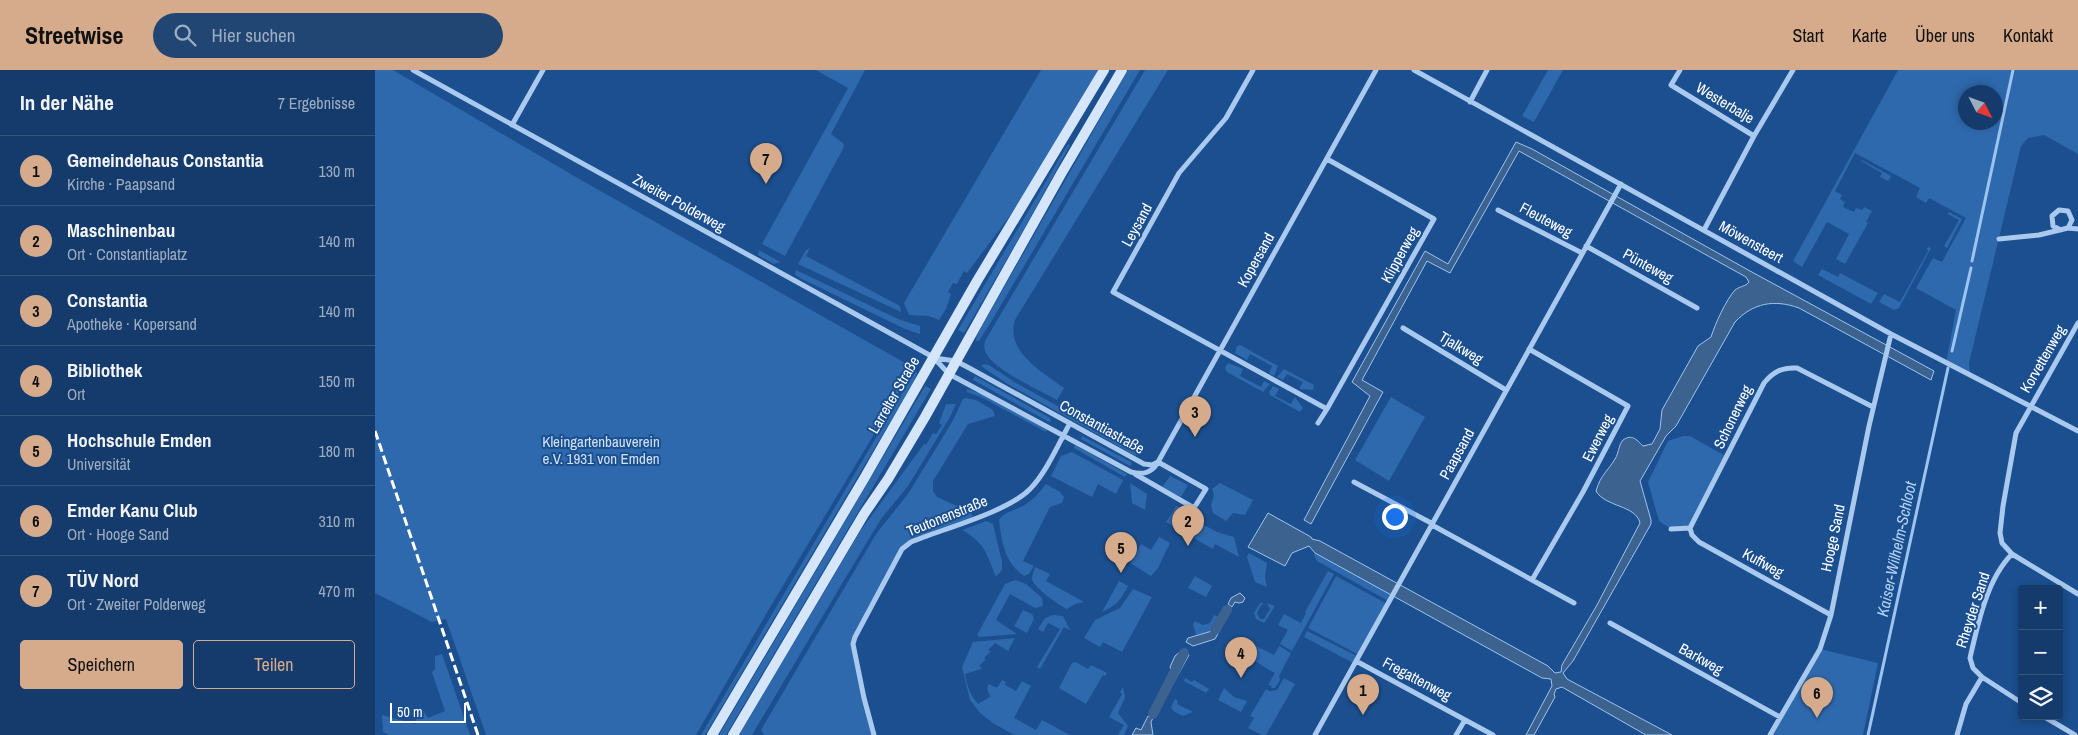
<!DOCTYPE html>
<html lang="de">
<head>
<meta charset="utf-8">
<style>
	:root { --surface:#143b6b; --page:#214673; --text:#f1f3f6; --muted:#9dadc1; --line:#33557e; --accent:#d6ab8b }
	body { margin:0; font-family:"Archivo Narrow",sans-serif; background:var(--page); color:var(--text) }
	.controls { position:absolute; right:15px; bottom:15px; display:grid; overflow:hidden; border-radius:5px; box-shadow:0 2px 8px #0003 }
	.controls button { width:45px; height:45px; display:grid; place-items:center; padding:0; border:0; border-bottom:1px solid var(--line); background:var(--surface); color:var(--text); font:25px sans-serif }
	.compass { position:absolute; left:1583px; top:15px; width:45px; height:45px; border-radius:50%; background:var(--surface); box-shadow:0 2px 8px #0003; rotate:132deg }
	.scale { position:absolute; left:15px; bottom:12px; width:76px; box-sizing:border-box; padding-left:5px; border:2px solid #fff; border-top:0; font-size:14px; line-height:18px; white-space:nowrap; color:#fff; -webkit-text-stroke:4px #1b4f8f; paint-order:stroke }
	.you { position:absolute; left:1019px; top:446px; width:18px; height:18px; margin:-12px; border:4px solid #fff; border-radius:50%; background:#1a73e8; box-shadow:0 0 0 8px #1a73e833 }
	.badge { display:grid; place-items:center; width:32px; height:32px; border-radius:50%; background:var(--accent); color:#111; font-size:16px; font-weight:700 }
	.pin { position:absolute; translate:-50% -41px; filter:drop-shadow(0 1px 2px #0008) }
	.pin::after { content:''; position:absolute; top:26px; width:18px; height:15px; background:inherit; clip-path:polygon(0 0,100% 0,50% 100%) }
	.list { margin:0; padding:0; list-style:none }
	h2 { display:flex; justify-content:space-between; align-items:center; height:65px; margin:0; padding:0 20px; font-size:21px }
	h2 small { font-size:16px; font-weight:400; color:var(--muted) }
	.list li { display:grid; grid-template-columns:32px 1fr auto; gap:15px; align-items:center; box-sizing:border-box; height:70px; padding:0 20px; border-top:1px solid var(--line) }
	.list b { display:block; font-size:19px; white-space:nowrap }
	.list p { margin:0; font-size:16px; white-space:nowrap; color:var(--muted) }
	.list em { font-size:16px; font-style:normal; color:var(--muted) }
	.actions { display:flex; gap:10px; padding:15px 20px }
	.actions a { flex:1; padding:11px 0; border:1px solid var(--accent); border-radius:5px; text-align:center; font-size:18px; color:var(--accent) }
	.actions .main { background:var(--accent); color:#111 }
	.icon { flex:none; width:28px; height:28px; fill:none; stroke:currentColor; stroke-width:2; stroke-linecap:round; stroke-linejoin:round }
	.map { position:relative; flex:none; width:1703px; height:665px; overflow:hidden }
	header { display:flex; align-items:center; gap:30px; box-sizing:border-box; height:70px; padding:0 25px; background:var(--accent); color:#111 }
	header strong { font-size:24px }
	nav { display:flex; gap:28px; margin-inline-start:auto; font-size:18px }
	.search { width:350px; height:45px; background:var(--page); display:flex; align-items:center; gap:12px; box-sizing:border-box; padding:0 18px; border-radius:28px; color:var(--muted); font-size:19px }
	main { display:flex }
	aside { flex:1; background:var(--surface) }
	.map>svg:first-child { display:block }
	.green { fill:#2e69ad; fill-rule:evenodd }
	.water { fill:#3c6290; stroke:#9cc4f0 }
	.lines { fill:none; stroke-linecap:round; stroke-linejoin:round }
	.stream { stroke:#9cc4f0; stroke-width:3 }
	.canal { stroke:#3c6290; stroke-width:10 }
	.street { stroke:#a9c9ee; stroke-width:5 }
	.secondary { stroke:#d6e6fa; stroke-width:10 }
	.rail { stroke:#fff; stroke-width:3; stroke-dasharray:9 4; stroke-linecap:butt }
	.labels { text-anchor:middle; stroke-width:4; stroke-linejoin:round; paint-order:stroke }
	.street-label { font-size:15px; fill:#fff; stroke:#1b4f8f }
	.park-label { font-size:15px; fill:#cfe3fa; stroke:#1b4f8f }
	.water-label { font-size:16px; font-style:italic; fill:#b5d3f5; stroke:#1b4f8f }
</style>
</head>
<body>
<header>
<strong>Streetwise</strong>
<div class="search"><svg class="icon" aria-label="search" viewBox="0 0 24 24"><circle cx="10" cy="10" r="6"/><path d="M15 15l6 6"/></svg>Hier suchen</div>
<nav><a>Start</a><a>Karte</a><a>Über uns</a><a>Kontakt</a></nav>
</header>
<main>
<aside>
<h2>In der Nähe<small>7 Ergebnisse</small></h2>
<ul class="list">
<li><span class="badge">1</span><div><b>Gemeindehaus Constantia</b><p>Kirche · Paapsand</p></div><em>130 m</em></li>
<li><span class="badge">2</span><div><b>Maschinenbau</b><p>Ort · Constantiaplatz</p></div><em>140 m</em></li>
<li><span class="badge">3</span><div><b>Constantia</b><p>Apotheke · Kopersand</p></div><em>140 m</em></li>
<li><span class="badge">4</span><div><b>Bibliothek</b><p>Ort</p></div><em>150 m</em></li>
<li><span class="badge">5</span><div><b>Hochschule Emden</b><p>Universität</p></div><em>180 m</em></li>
<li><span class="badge">6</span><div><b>Emder Kanu Club</b><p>Ort · Hooge Sand</p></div><em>310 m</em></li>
<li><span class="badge">7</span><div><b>TÜV Nord</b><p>Ort · Zweiter Polderweg</p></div><em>470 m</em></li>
</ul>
<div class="actions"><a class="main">Speichern</a><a>Teilen</a></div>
</aside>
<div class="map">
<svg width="1703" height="665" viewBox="0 0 1703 665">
	<rect width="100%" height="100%" fill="#1b4f8f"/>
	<path class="green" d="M0,0H18L206,110L532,294L531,311L394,539L321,665H111L71,549L57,552L0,523Z
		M441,0H490L456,64L469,74L468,79L410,186L387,174L473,18Z
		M666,0H723L640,139L592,203L589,201L582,214L578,213L573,222L576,224L571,239L564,250L554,246L534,245L529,233Z
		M753,0H765L616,252L604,271H601L602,265Z
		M770,0H793L640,250C630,282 668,302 689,318L682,330C665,321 618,299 611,283C609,279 609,276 610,271Z
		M1173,0H1188L1159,52L1147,46Z
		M1523,0H1703V84L1669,65L1653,68L1646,76L1594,293L1595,305L1571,293L1581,240L1541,218L1558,188L1567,192L1591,148L1554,128L1551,133L1541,127L1545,118L1480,83L1460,121L1467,125L1465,129L1470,132L1468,137L1479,142L1481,138L1487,140L1489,137L1497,141L1491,152L1493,153L1470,194L1461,189L1474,164L1452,152L1427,197L1418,191ZM1590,22H1620V52H1590Z
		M693,74L695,75L648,161L589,263L583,260Z
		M1487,90L1516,106L1513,111L1505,107L1507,103L1486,91Z
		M1574,142L1587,149L1572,178L1569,176L1584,150L1573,144Z
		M1553,177L1556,178L1524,238L1519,240L1504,232L1509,224L1525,232L1553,181L1552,179Z
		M435,178L431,186L525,236L526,242L423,194L431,180Z
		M384,180L405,192L399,194L383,185Z
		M1447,199L1463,207L1465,203L1503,223L1496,234L1443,205Z
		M421,200L523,249L545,256V264L530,259L425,208L420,204Z
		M865,275L903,296L899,306L894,303L897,296L875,284L872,290L860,283L862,276Z
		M853,293L868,299L865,306L886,317L889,311L895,314L888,322L852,302L850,298Z
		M539,294L542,304L537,315L330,665H326L536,308Z
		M609,294L614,295L641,313L764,381L761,386L631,313L606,296Z
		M909,299L939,315L938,320L924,319L928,312L912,304L908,310L902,307Z
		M600,306L675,348L676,351L674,352L598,310Z
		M550,316L556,319L351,665H344Z
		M898,316L904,319L900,326L916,334L920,327L928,338L925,342L895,325L894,322Z
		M592,319L610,325L672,360L671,362L606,327L592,322Z
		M1016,327L1050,347L1014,411L980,390Z
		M591,328L601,330L618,340L620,346L593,354L558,411V421L562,427L597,443V448L530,476L478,574L499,665H389L386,660L501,464L533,424L577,352L588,329Z
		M571,334H581L575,347L533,416L506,449L471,507L377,665H364L486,460L549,374L551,375L558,363L561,364L567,355L564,353Z
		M707,366L756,392L757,394L755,396L706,369Z
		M1308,366H1315L1352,387L1315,458L1296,459L1284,451L1273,412L1293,371Z
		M700,375L752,404L750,407L699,378Z
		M697,382L748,410L741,424L723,414L717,427L676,406L686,386Z
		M795,406L813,415L806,427L789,418L788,416Z
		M755,413L772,424L770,440L757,433Z
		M845,413L878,430L870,445L858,443L851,451L838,443L836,435L839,425L837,419Z
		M671,414L685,422L689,427L687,433L675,437L648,491L659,496L654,504L649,506C629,492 627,472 624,450C629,442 640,440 648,436C658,430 664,423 671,414Z
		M801,436L814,441L819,445L818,449L842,462L859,467L864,487L840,474L838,479L791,452Z
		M611,451L618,454L627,492V500L621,507C611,483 611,474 587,460Z
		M784,467L795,473L783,498L776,506L755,493L766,474L776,480Z
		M874,483L892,493L890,507L892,517L880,512L872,487Z
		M940,483L1019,526L1015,532L942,491L939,485Z
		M660,497L675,504L671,511L709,532L700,534L692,539C685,536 658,517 657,509C657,505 659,501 660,497Z
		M953,501L959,504L917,581L905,574L913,560L903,555L909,544L926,553L931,543L930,542Z
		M820,506L837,516L831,527L813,518Z
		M961,506L1014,535L984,585L933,558Z
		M640,510L651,514L667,528L668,536L660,538L635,524L621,550L642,564L604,567L602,565L630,514Z
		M744,511L753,516C745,531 743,534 727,542Z
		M758,519L777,527L747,582L728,572L725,577L709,568L720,550L745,538Z
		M887,532L888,535H886L882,543L885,549H889L895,539L892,533L900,536L889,553L881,549L879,543L885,533Z
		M648,540L657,544L659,549L652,563L639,556Z
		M678,545L688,546L695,560L689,557L665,599L662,597L685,559L673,553L668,562L663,559L670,548Z
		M839,545L845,548L837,561L821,565L818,554L820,551L828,555L835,553Z
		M932,561L984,587L980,594L929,567Z
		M640,568L633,581L620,573L613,580L616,581L609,588L611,589L604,596L607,598L606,599L590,604C592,615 595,625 603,634L615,627L612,618L614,614L622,618L627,610L631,612L630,615L641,621L647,611L656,616L639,648L661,660L667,650L695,665H639L618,653L605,643L595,630L587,597L598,572Z
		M877,574L899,585L904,576L916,583L904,606L905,610L900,618H896L897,616L893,615L900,603C887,597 881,589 867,586L874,575Z
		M1445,579L1503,593L1488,665H1395Z
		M67,584L95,665H14L8,662L7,645L40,654L45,636L53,648L70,641L57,602L60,599V586Z
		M701,592L713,599L716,595L732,603L730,606L728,605L711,634L684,618L697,593Z
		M810,608L817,612L819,610L834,619L831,623L809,611Z
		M909,608L920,614L891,665H887L873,658L879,648L875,646L891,619L894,621L902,620Z
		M748,617L750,628L743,643L753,656L749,665H743L749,655L734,647L747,624L745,622Z
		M849,618L859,627L872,631L866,642L843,630Z
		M800,629L803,631L802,634L818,642L808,646L798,641L796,637Z"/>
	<path class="water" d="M1141,72L1157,79L1375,201L1559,301L1556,310L1424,238C1399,229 1378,233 1360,252L1301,356L1291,366L1265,411L1276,450V454L1198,591L1188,603L1192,609L1297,665H1271L1187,617L1181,619L1179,624L1180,627L1159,665H1151L1177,616L1176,609L1167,608L940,483L934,476L917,483L910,496L873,477L893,443L936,467L937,469L945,471L1173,596L1180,603L1186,602L1187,595L1222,535L1265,453C1261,435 1230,437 1221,421C1226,404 1233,401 1240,389C1244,383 1243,376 1248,370C1257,364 1261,369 1268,376L1277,374L1285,359L1287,340L1323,276L1336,267C1340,254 1351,230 1360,220C1365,216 1370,217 1374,212L1371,207L1144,81L1075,203L1052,191L987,310L1008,322L936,454L929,450L995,326L977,312L1050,181L1073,194Z
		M865,523L870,528L868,532L864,533L860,532L857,537L853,534L856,528Z
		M845,548L850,551L840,569L818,576L811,572L813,568L837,561Z
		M806,581L814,585L795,619L790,616L797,603L795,597L800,586Z
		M787,622L792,625L780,645L776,642Z
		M773,646L778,648L776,652L778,665H757L761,658L766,660Z"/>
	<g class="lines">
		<path class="stream" d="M1597,191L1638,0
			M1577,281L1596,198
			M1493,665L1573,298"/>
		<path class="canal" d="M840,560L852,540
			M778,644L809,583"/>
		<path class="street" d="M38,0L502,256L558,287L574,304L756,402C768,405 777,403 783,392L1001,0
			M878,0L851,48L804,103L738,222L952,339L1059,149L952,89
			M1039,0L1516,264L1703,361
			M1305,0L1296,15L1379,66
			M1095,32L1112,0
			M137,55L168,0
			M1123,140L1207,183
			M1329,160L1379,66L1418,0
			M1686,160L1678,156L1677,146L1684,140L1693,141L1697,150L1693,158
			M1624,169L1664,165L1693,158L1703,159
			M1211,176L1322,238
			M1028,258L1131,320
			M1154,279L1253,336L1208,422L1157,510
			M559,288L581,291L596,299L769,394L777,395L783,392
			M943,353L952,339
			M760,404L819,438L831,419L783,392
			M979,412L1058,454
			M1057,455L1199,533
			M1315,458L1317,465L1324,472L1456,545
			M1296,459L1315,458L1389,313C1398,302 1407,297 1422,298L1498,337
			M1637,484L1703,524
			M1235,553L1405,647
			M981,591L1118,665
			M1607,607L1647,633
			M1668,646L1700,665
			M499,665L489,628L478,574L480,567L527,479L536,472C567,459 633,442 655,419C671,403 684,373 695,353
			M940,665L1246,114
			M1081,665L1090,650
			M1395,665L1445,579L1456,545L1494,356L1516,264
			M1582,665L1591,634L1607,607L1598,598L1595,588C1603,553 1612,509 1637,484L1627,473L1625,463L1628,436L1641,363L1703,253"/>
		<path class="secondary" d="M337,665L490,407L602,211L729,0
			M358,665L489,444L513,409L550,347L686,104L747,0"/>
		<path class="rail" d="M0,361L103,665"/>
	</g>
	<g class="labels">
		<g class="street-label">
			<text transform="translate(1350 33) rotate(31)" y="5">Westerbalje</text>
			<text transform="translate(304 133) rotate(29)" y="5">Zweiter Polderweg</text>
			<text transform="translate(1171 150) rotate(28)" y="5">Fleuteweg</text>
			<text transform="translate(762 155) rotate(-61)" y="5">Leysand</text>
			<text transform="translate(1376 172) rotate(29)" y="5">Möwensteert</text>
			<text transform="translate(1025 185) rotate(-61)" y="5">Klipperweg</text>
			<text transform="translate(881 190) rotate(-61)" y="5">Kopersand</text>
			<text transform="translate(1273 196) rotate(29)" y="5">Pünteweg</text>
			<text transform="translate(1086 278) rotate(31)" y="5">Tjalkweg</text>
			<text transform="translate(1668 289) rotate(-60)" y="5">Korvettenweg</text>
			<text transform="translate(519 325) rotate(-60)" y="5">Larrelter Straße</text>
			<text transform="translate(1358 347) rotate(-64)" y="5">Schonerweg</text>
			<text transform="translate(727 357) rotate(29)" y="5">Constantiastraße</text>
			<text transform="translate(1223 368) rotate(-63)" y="5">Ewerweg</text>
			<text transform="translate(1082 384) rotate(-61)" y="5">Paapsand</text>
			<text transform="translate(572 446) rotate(-22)" y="5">Teutonenstraße</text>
			<text transform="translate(1458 468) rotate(-78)" y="5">Hooge Sand</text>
			<text transform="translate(1388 493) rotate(29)" y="5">Kuffweg</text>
			<text transform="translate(1598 540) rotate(-72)" y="5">Rheyder Sand</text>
			<text transform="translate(1326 589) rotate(29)" y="5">Barkweg</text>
			<text transform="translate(1042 609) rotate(28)" y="5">Fregattenweg</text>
		</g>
		<g class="park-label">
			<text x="226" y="377">Kleingartenbauverein<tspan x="226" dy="17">e.V. 1931 von Emden</tspan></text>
		</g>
		<g class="water-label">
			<text transform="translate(1521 479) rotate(-78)" y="6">Kaiser-Wilhelm-Schloot</text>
		</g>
	</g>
</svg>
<div class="controls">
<button>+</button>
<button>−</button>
<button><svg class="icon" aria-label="layers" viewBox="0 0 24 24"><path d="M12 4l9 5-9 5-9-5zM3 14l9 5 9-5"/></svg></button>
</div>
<svg class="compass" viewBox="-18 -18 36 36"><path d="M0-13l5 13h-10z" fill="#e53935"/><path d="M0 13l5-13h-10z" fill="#9dadc1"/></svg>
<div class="scale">50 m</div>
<div class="you"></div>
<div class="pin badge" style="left:988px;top:645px">1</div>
<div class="pin badge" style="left:813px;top:476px">2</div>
<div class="pin badge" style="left:820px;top:367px">3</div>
<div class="pin badge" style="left:866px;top:608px">4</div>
<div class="pin badge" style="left:746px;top:503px">5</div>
<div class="pin badge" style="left:1442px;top:648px">6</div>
<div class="pin badge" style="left:391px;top:114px">7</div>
</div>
</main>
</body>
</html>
